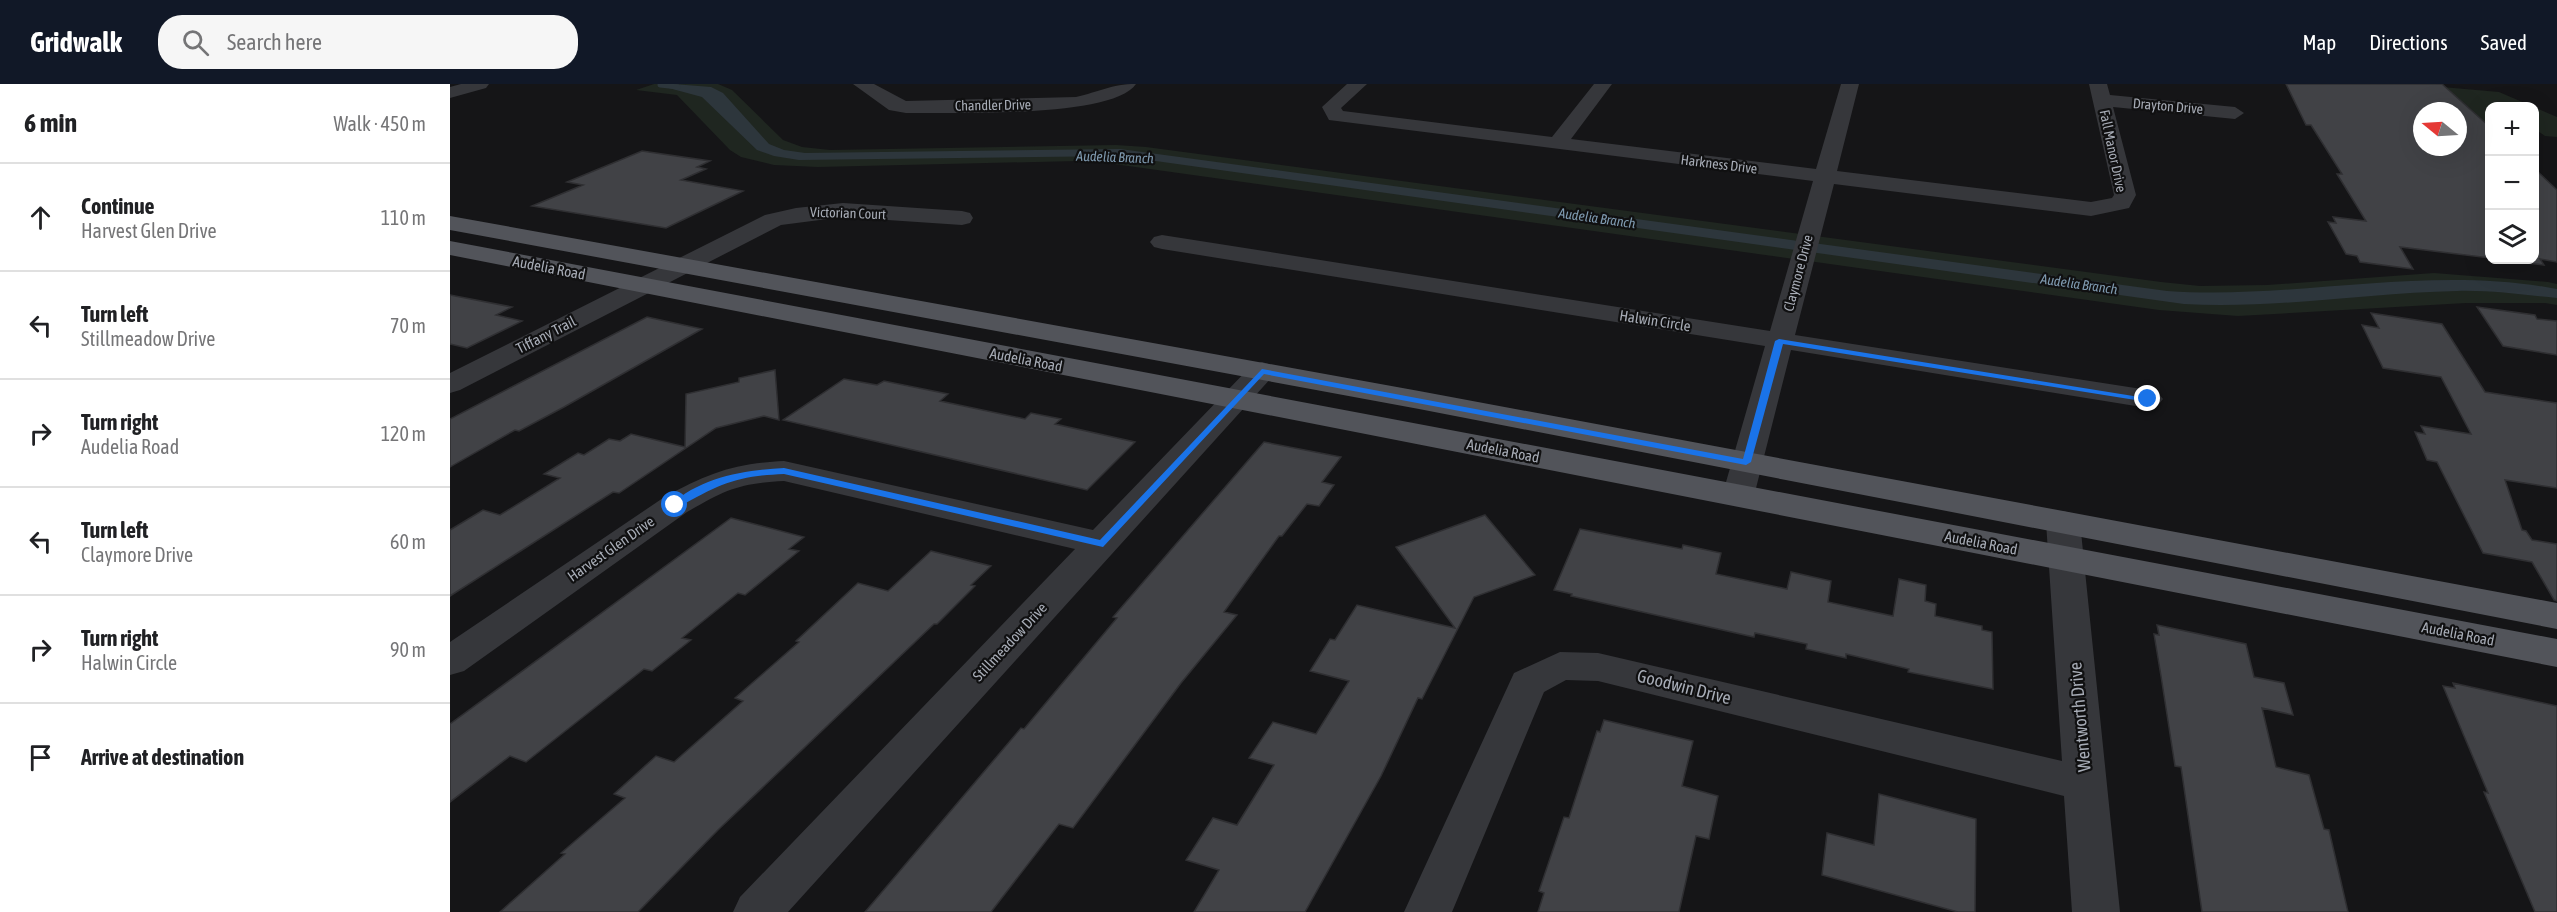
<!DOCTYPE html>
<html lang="en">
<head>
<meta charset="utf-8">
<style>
	:root { --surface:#fff; --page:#f6f6f6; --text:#202124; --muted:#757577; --line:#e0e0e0; --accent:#111827 }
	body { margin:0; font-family:"Asap Condensed",sans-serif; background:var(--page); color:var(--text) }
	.controls { position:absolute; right:18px; top:18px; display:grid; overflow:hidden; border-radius:12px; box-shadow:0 6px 24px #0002 }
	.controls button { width:54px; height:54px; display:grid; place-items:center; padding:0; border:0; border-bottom:2px solid var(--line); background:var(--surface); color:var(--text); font:30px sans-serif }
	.compass { position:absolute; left:1963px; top:18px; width:54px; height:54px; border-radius:50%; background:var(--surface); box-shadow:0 6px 24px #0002; rotate:288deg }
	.stop { position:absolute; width:18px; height:18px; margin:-14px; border:4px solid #1a73e8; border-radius:50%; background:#fff }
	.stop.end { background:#1a73e8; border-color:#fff; box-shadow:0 2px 6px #0008 }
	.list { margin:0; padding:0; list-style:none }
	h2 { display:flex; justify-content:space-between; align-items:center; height:78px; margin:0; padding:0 24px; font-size:26px }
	h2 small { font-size:20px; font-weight:400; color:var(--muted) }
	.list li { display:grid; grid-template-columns:39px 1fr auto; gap:18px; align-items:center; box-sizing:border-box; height:108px; padding:0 24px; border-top:2px solid var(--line) }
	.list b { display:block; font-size:22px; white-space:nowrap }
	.list p { margin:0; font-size:20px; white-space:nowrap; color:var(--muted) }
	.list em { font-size:20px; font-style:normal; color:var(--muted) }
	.icon { flex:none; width:33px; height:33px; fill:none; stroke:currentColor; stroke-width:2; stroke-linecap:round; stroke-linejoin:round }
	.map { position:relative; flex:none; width:2107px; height:828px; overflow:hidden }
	header { display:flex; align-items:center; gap:36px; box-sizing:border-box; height:84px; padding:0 30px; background:var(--accent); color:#fff }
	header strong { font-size:28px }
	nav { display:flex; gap:33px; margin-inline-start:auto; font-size:21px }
	.search { width:420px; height:54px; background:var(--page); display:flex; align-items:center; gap:15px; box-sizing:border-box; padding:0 21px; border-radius:24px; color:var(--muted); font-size:22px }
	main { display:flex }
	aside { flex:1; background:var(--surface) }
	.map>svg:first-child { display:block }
	.green { fill:#1f2620 }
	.water { fill:#2d363c }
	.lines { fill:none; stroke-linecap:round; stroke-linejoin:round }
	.stream { stroke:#2d363c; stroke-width:5 }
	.building { fill:#414246; stroke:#2f2f32; stroke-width:1.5; fill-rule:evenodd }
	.minor { fill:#36373b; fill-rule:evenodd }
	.major { fill:#52545a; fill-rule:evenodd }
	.route { fill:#1a73e8 }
	.labels { text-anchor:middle; stroke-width:4.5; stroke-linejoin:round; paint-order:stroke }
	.far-street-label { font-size:14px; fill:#a7acb6; stroke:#101011 }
	.far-water-label { font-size:14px; font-style:italic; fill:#7f9ab0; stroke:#101011 }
	.street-label { font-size:15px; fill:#a7acb6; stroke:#101011 }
	.near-street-label { font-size:18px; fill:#a7acb6; stroke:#101011 }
</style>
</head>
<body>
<header>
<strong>Gridwalk</strong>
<div class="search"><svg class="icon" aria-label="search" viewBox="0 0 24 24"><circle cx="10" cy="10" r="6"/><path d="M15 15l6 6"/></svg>Search here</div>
<nav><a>Map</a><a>Directions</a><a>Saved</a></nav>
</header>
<main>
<aside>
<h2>6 min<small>Walk · 450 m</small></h2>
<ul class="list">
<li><svg class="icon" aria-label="ahead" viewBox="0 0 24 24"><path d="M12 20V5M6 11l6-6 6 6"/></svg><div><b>Continue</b><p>Harvest Glen Drive</p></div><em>110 m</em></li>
<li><svg class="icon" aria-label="left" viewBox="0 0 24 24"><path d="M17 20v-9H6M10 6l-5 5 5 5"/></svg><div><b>Turn left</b><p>Stillmeadow Drive</p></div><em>70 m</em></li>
<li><svg class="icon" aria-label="right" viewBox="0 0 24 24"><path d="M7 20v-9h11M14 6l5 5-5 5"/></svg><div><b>Turn right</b><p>Audelia Road</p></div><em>120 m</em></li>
<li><svg class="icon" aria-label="left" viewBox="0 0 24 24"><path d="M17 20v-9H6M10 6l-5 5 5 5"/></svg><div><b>Turn left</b><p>Claymore Drive</p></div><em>60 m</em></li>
<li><svg class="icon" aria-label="right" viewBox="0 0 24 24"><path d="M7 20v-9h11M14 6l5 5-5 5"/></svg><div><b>Turn right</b><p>Halwin Circle</p></div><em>90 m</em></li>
<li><svg class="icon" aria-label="arrive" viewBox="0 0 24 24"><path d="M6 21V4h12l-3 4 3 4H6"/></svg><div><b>Arrive at destination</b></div></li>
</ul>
</aside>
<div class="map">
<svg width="2107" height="828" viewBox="0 0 2107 828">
	<rect width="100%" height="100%" fill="#151517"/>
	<path class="green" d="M204,0H268L282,6L333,56L352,63L380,66L666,61L696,63L1711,198L1750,202L1817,201L1984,189L2098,198L2107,200V221L2095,219H2016L1788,232L1709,226L664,80L627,77L368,83L324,81L291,73L280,66L227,11L186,6Z
		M1992,3L2049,8L2107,33V53L2095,52L2085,45L2084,22H2040L2039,41L2008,38V27Z"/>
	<path class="water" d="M223,0L261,3L273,9L319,60L334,66L355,69L670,65L1717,207C1847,216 1977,180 2107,205V214C2074,211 2040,206 2007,207C1915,209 1826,225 1734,220L670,72L349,76L324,72L307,66L252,13L215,3Z"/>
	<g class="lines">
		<path class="stream" d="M210,1L228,3"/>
	</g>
	<path class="building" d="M1836,0H1992L2040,43V174L1950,163L1963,185L1910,178L1907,172L1896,170L1878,138L1886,139L1883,133L1916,137L1887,90H1892L1861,41H1856ZM1972,27H2008V63H1972Z
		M192,67L260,77L247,83L256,85L231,96L293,107L216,144L82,122L133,101L117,98Z
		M2085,85L2107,106V178L2090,175L2094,181L2052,176H2085Z
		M0,211L62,223L46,231L72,237L17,264L0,260Z
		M2027,223L2085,231L2087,235L2107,237V271L2053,262Z
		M1921,229L1992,240L2035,308L2107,319V404L2055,396L2072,446L2076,447L2082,456L2107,460V517L2104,516L2082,478L2033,469L1987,378L1977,376L1965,348L1975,350L1971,342L2021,350L1991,293L1933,284L1912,241L1929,244Z
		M197,233L252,245L114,323L69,347L65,346L0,383V335Z
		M325,286L329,336L314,332L266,344L169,409L163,408L0,512V446L33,426L50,431L110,394L94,390L128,369L134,371L159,355L170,357L181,350L235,363L236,310L289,298V294Z
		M394,295L427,301L434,297L498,310L490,317L575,335L581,329L611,335L605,340L685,358L637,406L333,336Z
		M814,358L891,373L872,398L884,401L869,422L857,420L832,452H829L774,528L787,531L731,599L623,744L609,740L541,828H415L571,644L574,645L584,633L667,534L663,533Z
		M1035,431L1085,491L1024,513L972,615L968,614L931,692L855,828H744L769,786L736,776L763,734L787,741L824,681L799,674L823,638L866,650L899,597L860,587L880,555L885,556L907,521L1005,544L946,463Z
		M281,434L354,453L339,465L349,467L295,511L288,509L232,554L241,556L202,587L194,585L76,678L60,672L0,718V640Z
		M1130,445L1232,465L1233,461L1271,469L1266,490L1337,505L1341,488L1381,497L1378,518L1443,532L1449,495L1476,501L1475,517L1486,520L1485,532L1532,542V546L1542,548L1543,605L1458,588L1459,585L1396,570V574L1356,565L1357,560L1305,549L1304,553L1121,512L1122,510L1104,506Z
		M481,467L541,482L521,501L525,502L487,540H484L268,746L188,828H50L115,770L111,769L175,714L164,710L206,672L224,678L293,617L285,614L349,558L346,557L408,499L438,507Z
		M1707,541L1796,560L1804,593L1834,599L1843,631L1812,624L1826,683L1859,691L1874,745L1879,746L1898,828H1752L1731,683L1725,682L1711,592L1704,550L1709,551Z
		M2003,599L2107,622V828H2085L2034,708L2038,709L1993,602L2005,604Z
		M1154,636L1243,657L1232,702L1268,712L1259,755L1246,752L1229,828H1088L1094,809L1089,807L1114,733L1119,734L1147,647L1150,648Z
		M1429,710L1526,735L1525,828H1508L1372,791L1377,749L1424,761Z"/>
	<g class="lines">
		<path class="minor" d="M11,0H39L36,4L0,14V3Z
			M403,0H424L456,17L626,13C649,8 661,0 686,0C662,35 500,28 456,29L439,26Z
			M897,0H917L891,24L893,27L1102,53L1144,0H1162L1121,55L1366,85L1391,0H1409L1387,87L1641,118L1662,114L1664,111L1639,0H1657L1660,11L1785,23L1794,29L1785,35L1663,23L1686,111L1679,124L1641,132L1384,100L1345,251L1698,306L1708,309L1713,315L1708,321L1698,324L1341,266L1304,412L1300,419L1288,422L1276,419L1272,412L1315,262L712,165L704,163L700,158L704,153L712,151L1320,247L1363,97L879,36L872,23Z
			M393,119L512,127L520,129L523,134L520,139L512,141L393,133L331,141L10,306L0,309V289L315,131L346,124Z
			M812,278L822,281L826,287L822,293L338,828H283L290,813L625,465L334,397C289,399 275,406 237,428L14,587L0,591V558L213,414C259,389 282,380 334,377L643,446L802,281Z
			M1613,427L1625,430L1630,438L1670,828H1622L1614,712L1148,597L1116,596L1094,608L1002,828H954L1064,589L1110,568L1148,569L1612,677L1596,438L1601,430Z"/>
		<path class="major" d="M0,132L969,307L2107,519V545L969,325L0,146Z
			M0,157L2107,555V583L0,171Z"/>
	</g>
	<path class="route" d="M1329,255L1702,315L1698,318L1333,260L1301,378L1296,381L814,290L653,463L334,390C286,392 270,400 229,423L221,421C250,393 296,386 334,384L650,456L812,285L1293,375L1325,257Z"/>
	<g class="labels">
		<g class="far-street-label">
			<text transform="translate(543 21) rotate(-1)" y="5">Chandler Drive</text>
			<text transform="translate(1718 22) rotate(5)" y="5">Drayton Drive</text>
			<text transform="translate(1663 67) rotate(78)" y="5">Fall Manor Drive</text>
			<text transform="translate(1269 80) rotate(7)" y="5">Harkness Drive</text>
			<text transform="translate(398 129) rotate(2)" y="5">Victorian Court</text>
			<text transform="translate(1348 189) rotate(-75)" y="5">Claymore Drive</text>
		</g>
		<g class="far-water-label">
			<text transform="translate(665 73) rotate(2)" y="5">Audelia Branch</text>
			<text transform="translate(1147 134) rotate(8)" y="5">Audelia Branch</text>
			<text transform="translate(1629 200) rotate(8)" y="5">Audelia Branch</text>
		</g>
		<g class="street-label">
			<text transform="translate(99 184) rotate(11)" y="5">Audelia Road</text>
			<text transform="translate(1205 237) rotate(9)" y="5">Halwin Circle</text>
			<text transform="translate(96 251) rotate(-27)" y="5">Tiffany Trail</text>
			<text transform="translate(576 276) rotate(11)" y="5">Audelia Road</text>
			<text transform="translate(1053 367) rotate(11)" y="5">Audelia Road</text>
			<text transform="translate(1531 459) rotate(11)" y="5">Audelia Road</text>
			<text transform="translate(161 465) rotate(-35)" y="5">Harvest Glen Drive</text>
			<text transform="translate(2008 550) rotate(11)" y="5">Audelia Road</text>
			<text transform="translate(560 558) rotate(-47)" y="5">Stillmeadow Drive</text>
		</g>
		<g class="near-street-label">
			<text transform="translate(1234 603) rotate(14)" y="6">Goodwin Drive</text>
			<text transform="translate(1630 633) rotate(-95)" y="6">Wentworth Drive</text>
		</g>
	</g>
</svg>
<div class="controls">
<button>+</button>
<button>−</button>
<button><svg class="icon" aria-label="layers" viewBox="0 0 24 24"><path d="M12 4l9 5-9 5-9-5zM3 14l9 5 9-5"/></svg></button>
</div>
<svg class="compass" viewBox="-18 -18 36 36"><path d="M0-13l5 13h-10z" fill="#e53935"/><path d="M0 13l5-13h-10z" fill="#757577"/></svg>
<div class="stop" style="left:225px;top:421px"></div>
<div class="stop end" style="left:1698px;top:315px"></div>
</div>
</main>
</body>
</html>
